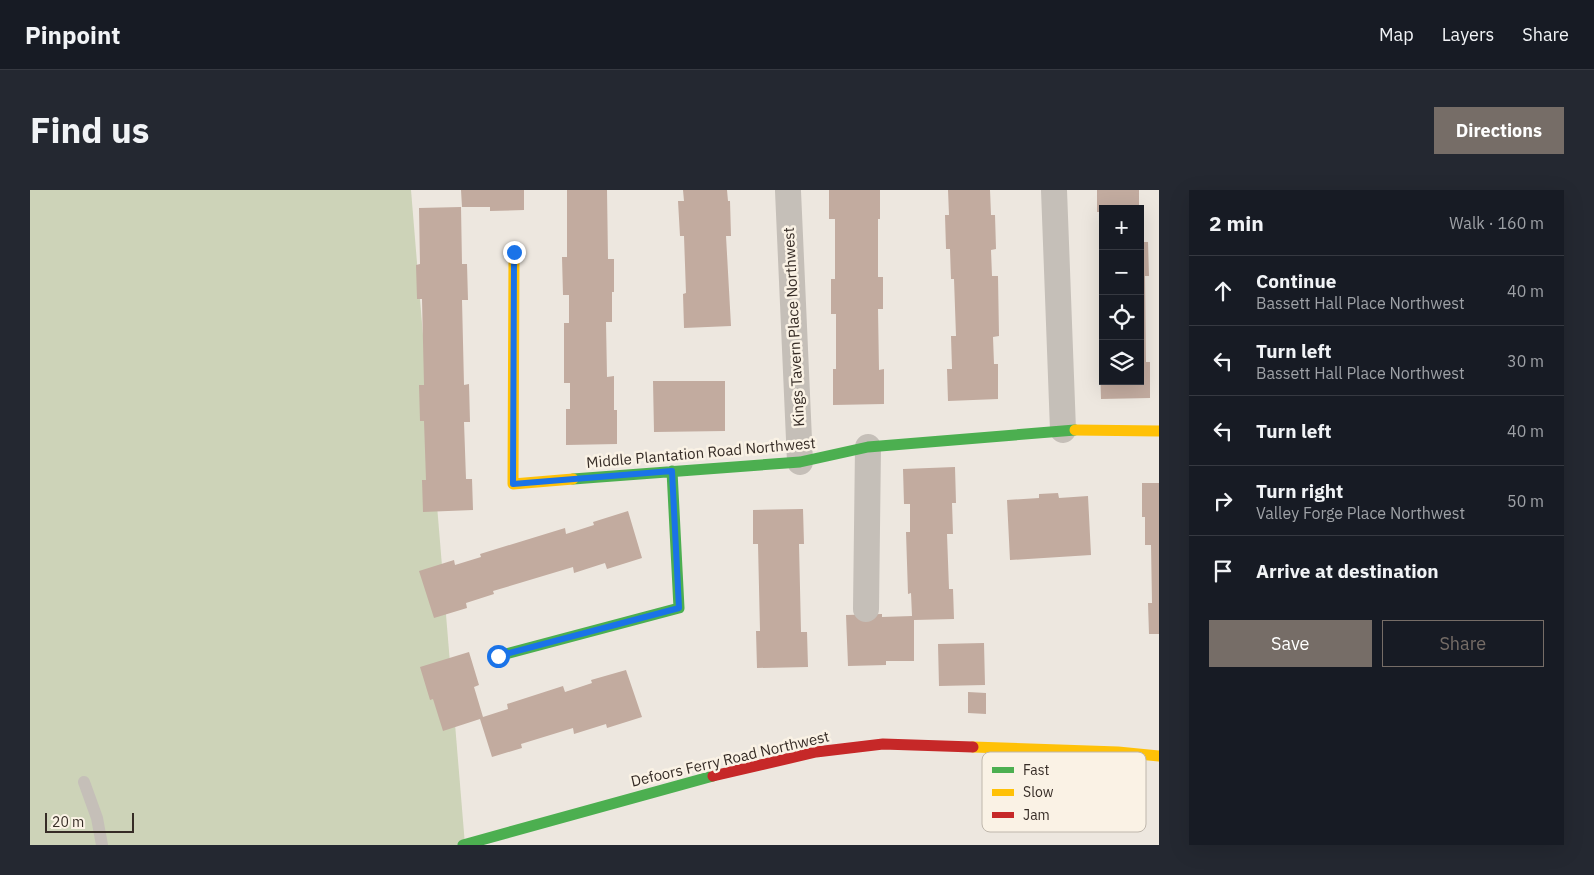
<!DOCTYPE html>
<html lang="en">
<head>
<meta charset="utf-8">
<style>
	:root { --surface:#171b24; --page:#242831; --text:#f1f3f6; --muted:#9ea1a6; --line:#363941; --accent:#766d67 }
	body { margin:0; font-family:"IBM Plex Sans",sans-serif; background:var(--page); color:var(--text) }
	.controls { position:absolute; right:15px; top:15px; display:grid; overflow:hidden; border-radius:0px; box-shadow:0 5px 20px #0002 }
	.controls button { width:45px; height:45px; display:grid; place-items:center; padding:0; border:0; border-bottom:1px solid var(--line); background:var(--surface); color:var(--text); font:25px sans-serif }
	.scale { position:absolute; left:15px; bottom:12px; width:89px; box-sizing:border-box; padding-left:5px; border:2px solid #362c26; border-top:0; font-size:14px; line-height:18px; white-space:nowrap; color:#362c26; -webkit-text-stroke:4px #faf2e5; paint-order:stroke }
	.stop { position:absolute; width:15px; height:15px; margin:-11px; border:4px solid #1a73e8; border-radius:50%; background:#fff }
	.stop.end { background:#1a73e8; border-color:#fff; box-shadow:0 1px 5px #0008 }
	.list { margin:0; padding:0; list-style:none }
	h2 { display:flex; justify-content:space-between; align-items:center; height:65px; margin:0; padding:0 20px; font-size:21px }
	h2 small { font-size:16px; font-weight:400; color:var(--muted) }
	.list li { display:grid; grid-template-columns:32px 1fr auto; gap:15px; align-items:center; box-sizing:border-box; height:70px; padding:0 20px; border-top:1px solid var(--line) }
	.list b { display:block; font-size:19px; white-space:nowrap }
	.list p { margin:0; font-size:16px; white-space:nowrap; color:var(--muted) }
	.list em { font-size:16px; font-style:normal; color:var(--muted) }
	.actions { display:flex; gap:10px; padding:15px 20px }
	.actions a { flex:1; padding:11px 0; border:1px solid var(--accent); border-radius:0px; text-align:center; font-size:18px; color:var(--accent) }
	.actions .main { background:var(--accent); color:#fff }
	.icon { flex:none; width:28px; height:28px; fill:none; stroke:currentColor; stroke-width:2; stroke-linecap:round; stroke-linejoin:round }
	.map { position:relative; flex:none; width:1129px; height:655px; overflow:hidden; border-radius:0px }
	header { display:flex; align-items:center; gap:30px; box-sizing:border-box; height:70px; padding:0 25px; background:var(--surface); border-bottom:1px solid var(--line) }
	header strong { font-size:24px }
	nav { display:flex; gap:28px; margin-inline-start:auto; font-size:18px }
	.intro { display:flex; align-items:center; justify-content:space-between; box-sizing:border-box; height:120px; padding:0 30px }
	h1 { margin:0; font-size:35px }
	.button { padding:12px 22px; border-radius:0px; background:var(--accent); color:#fff; font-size:18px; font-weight:700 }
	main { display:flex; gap:30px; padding:0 30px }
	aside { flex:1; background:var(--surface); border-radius:0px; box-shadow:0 5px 20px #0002 }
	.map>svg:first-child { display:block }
	.green { fill:#cdd3b8 }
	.building { fill:#c2ab9f }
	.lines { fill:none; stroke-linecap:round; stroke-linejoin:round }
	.lane { stroke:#c5bfb8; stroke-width:12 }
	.street { stroke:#c5bfb8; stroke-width:26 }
	.fast { stroke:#4caf50; stroke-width:11 }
	.slow { stroke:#ffc107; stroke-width:11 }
	.jam { stroke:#c62828; stroke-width:11 }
	.route { stroke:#1a73e8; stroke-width:6 }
	.labels { text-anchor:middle; stroke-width:5; stroke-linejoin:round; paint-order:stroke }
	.street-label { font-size:15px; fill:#362c26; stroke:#faf2e5 }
	.key { fill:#faf2e5; stroke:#bfb7ac; stroke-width:1 }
	.key-label { font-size:14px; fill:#362c26 }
</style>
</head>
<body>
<header>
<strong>Pinpoint</strong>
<nav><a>Map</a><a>Layers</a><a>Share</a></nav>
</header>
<div class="intro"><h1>Find us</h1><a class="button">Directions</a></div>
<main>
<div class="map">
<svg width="1129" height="655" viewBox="0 0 1129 655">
	<rect width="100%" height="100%" fill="#ede7df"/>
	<path class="green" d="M0,0H381L435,655H0Z"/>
	<path class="building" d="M431,0H494V20L460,21V17H432Z
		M537,0H577L578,69H584V102H582V132H576L577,187L584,186V220H587V254L536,255V219H540V193H534V133H539V105H533L532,67H537Z
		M653,0H697L698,11H700L701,46H696L701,136L654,138L653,104L656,103L654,46H650L648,11H654Z
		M799,0H850V29H848V87H853V119H848L849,180L854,179V214L803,215V179H806V124H801V89H805V29H799Z
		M918,0H960L961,25H965L966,59L961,60L962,86H968L969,146L963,147L964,174H968V209L918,211L917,179H922L921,146H926L924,89H921L920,59H916L915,25H919Z
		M1067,0H1109V19H1073V22H1067Z
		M431,17L432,74H437L438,110H432L434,195L439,194L440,232H434L436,289H442L443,320L393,322L392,290H396L394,231H390L389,195H394L392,109H387L386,75L390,74L389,18Z
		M1110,20H1114V52H1118L1119,86H1115L1116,172H1120V208L1071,209L1070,175H1073V191H1110Z
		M1073,51V86H1069V52Z
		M623,191H695V241L624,242Z
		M925,277L926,313H922L923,344H917L919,399H923L924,429L884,430V471H856V475L818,476L816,425L852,424V427L882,426L881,403L878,404L876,342H880V314H874L873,279Z
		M1112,293H1129V444H1119L1118,413H1122L1121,355H1115V327H1112Z
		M1028,303L1029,308L1058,306L1061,365L980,370L977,310L1009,308V304Z
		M773,319L774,354H769L771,442H777L778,477L727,478L726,441H730L728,354H723V320Z
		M598,321L612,368L577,379L575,373L544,383L543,377L463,401L464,404L436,413L437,418L404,428L389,381L424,370L425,375L451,367L450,364L535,338L536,344L564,335L563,332Z
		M954,453L955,495L909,496L908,454Z
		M439,462L449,495L444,497L453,527L478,519L477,514L533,496L535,502L562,493L561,490L596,480L612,527L577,538L576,534L544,544L543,538L491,554L492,558L462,567L450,529L413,541L403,509L400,510L390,477Z
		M938,502L956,503V524L938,523Z"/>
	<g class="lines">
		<path class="lane" d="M54,592L67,628L72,655"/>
		<path class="street" d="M1024,0L1033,240
			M758,1L770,272
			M836,419L838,257"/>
		<path class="fast" d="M543,289L770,272L838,257L1045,240
			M468,466L649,418L642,281
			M433,655L683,586"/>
		<path class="slow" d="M484,62L483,294L543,289
			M1045,240L1129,241
			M943,557L1088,562L1129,566"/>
		<path class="jam" d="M683,586L786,562L853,554L943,557"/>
	</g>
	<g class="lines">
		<path class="route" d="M468,466L649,418L642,281L483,294L484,62"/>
	</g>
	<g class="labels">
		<g class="street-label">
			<text transform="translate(764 137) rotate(-93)" y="5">Kings Tavern Place Northwest</text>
			<text transform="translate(671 263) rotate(-5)" y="5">Middle Plantation Road Northwest</text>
			<text transform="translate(700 569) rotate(-13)" y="5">Defoors Ferry Road Northwest</text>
		</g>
	</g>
	<rect x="952" y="562" width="164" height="80" rx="8" class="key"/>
	<rect x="962" y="577" width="22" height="6" fill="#4caf50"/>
	<rect x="962" y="599" width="22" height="7" fill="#ffc107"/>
	<rect x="962" y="622" width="22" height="6" fill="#c62828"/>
	<g class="key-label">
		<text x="993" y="585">Fast</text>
		<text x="993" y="607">Slow</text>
		<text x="993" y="630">Jam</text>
	</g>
</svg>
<div class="controls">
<button>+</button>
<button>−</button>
<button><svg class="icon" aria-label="locate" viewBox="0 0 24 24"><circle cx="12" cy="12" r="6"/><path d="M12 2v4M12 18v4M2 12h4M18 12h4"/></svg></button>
<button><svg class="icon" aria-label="layers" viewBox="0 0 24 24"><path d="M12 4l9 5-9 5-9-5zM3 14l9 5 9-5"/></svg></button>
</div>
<div class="scale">20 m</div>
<div class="stop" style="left:468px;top:466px"></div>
<div class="stop end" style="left:484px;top:62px"></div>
</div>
<aside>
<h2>2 min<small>Walk · 160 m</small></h2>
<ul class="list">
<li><svg class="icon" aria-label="ahead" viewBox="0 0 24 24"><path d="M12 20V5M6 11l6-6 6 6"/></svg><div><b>Continue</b><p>Bassett Hall Place Northwest</p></div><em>40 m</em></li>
<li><svg class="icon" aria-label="left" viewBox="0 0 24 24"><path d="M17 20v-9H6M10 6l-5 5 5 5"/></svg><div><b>Turn left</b><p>Bassett Hall Place Northwest</p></div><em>30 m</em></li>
<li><svg class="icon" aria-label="left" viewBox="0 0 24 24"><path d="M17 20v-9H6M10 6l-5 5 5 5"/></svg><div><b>Turn left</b></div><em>40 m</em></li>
<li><svg class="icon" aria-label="right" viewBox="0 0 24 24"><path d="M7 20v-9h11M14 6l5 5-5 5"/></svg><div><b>Turn right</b><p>Valley Forge Place Northwest</p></div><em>50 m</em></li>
<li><svg class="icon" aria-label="arrive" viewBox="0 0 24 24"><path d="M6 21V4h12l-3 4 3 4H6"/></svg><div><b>Arrive at destination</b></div></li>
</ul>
<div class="actions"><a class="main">Save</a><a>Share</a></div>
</aside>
</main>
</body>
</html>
